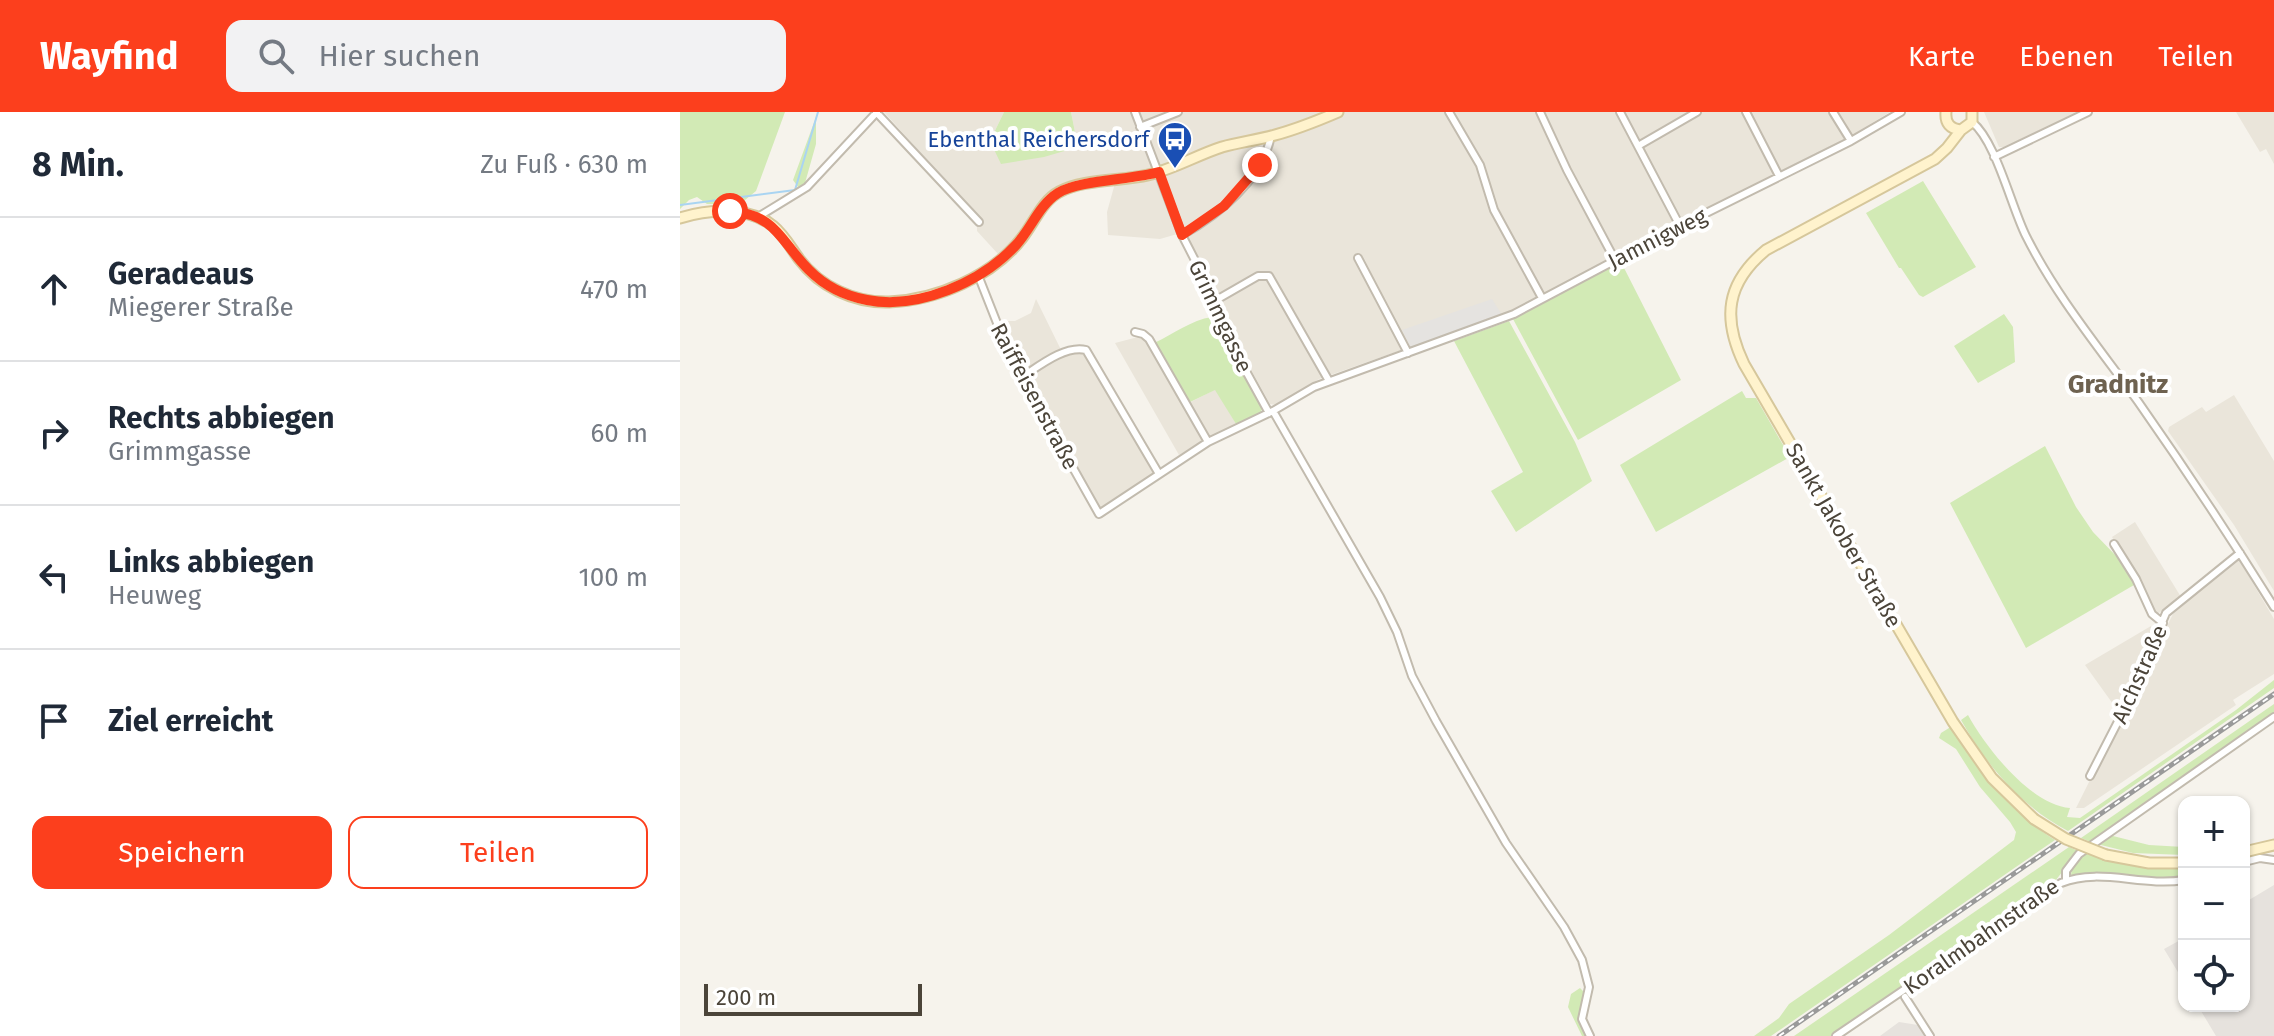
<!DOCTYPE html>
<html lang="de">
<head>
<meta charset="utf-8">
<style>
	body { margin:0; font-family:"Fira Sans",sans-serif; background:#f2f2f3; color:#1f2937 }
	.controls { position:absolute; right:24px; bottom:24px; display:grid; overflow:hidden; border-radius:16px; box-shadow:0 2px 6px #0004 }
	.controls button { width:72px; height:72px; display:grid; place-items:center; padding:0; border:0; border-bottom:2px solid #e0e1e3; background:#fff; color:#1f2937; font:40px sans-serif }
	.scale { position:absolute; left:24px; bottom:20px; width:218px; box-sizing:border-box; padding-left:8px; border:4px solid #4b4439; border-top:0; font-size:22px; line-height:28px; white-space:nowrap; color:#4b4439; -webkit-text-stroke:6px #fff; paint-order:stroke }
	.stop { position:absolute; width:24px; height:24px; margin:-18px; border:6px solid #fc3f1d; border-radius:50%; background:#fff }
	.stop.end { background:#fc3f1d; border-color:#fff; box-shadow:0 2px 8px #0008 }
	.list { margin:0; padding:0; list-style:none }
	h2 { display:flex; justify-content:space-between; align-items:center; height:104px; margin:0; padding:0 32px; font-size:34px }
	h2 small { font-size:26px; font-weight:400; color:#747a83 }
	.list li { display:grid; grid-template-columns:52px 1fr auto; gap:24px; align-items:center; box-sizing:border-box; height:144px; padding:0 32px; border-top:2px solid #e0e1e3 }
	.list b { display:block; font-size:30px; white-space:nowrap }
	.list p { margin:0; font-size:26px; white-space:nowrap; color:#747a83 }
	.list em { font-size:26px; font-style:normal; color:#747a83 }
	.actions { display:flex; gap:16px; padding:24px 32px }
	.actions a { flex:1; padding:18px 0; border:2px solid #fc3f1d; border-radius:16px; text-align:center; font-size:28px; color:#fc3f1d }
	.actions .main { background:#fc3f1d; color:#fff }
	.icon { flex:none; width:44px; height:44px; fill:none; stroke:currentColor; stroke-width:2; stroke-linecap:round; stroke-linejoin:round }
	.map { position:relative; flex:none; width:1594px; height:924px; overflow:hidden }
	header { display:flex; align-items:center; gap:48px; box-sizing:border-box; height:112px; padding:0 40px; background:#fc3f1d; color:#fff }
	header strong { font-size:38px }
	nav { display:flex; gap:44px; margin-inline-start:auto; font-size:28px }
	.search { width:560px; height:72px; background:#f2f2f3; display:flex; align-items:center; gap:20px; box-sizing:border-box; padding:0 28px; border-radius:16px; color:#747a83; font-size:30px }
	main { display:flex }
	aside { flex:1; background:#fff }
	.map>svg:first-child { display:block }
</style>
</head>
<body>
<header>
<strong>Wayfind</strong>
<div class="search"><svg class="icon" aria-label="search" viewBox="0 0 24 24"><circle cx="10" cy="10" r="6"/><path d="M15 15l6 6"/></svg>Hier suchen</div>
<nav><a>Karte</a><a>Ebenen</a><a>Teilen</a></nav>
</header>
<main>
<aside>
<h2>8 Min.<small>Zu Fuß · 630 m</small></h2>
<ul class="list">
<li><svg class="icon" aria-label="ahead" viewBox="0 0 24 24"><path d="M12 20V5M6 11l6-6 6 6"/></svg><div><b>Geradeaus</b><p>Miegerer Straße</p></div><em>470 m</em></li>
<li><svg class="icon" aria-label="right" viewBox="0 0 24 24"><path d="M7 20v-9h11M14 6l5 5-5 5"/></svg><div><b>Rechts abbiegen</b><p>Grimmgasse</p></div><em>60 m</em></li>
<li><svg class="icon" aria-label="left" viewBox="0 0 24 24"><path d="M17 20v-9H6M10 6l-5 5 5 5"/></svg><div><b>Links abbiegen</b><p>Heuweg</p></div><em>100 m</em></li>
<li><svg class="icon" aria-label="arrive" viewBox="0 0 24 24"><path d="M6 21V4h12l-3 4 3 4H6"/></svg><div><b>Ziel erreicht</b></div></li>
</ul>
<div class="actions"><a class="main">Speichern</a><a>Teilen</a></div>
</aside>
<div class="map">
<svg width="1594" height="924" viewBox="0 0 1594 924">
	<rect width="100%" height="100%" fill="#f6f3ec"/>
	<path fill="#eae5da" d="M204,0H324L310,29L398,35L391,0H1210L1174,22L824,202L639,267L596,293L590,292L539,200L504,120L480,127L428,123L427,100L437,64L377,75L360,90L332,130L318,142L297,119V104Z
		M1304,0H1398L1324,35H1319Z
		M1556,0H1594V52L1586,37L1580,40Z
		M356,187L384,244L400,240L406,244L475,361L421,398L334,246L319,209H335L351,201Z
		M458,225L465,227L503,294L536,277L556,312L499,343L435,231Z
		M1554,283L1594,349V479L1554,413L1488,319L1489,315L1522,295L1526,300Z
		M1455,410L1501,485L1476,503L1459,467L1432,425Z
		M1558,446L1594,507V562L1553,588L1556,593L1404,696H1396L1493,502Z
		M1471,514L1472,522L1438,599L1405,553Z"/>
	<path fill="#e6e2dd" d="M1594,773V924H1536L1518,894H1564V791Z
		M1504,826V870L1484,837Z
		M1219,910L1238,913L1245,924H1200Z"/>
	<path fill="#d2eab5" d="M0,0H105L76,79L59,93L27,92L17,85L9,88L0,97Z
		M324,0H391L398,35L364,45L321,52L310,29Z
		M136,5V32L125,71L118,75L113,68Z
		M1243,69L1296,155L1243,185L1239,183L1221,156H1219L1186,101Z
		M941,150L1001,268L898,328L833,207Z
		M1324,202L1333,215L1335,250L1298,271L1274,234Z
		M532,205L582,295L581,301L556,312L535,278L508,291L474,231C494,222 511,208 532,205Z
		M829,209L895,330L912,369L836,420L811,379L843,360L774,229Z
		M1062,279L1066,286H1076L1110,345L976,420L940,353Z
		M1365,334L1396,395L1413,420L1440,448L1454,473L1346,536L1270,391Z
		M1594,568V576L1388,719C1342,695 1306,653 1281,608L1288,603C1306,636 1351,693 1390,696L1387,705L1400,706L1556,598Z
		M1594,592V602L1411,730L1401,726Z
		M1269,616H1272C1301,659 1332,702 1375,728L1091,924H1074L1099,906L1109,892L1209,823L1334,728L1336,720L1330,710L1300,675L1276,637L1259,626L1261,621Z
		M1429,723L1469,733L1504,735V743L1453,741L1417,732Z
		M1389,735L1398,739L1376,768L1369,770L1365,777L1153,924H1114Z
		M1404,741L1454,754L1504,756V766C1467,772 1428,759 1391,764L1392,752Z
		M900,876L906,882L900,905L907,924H902L888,895L891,882Z"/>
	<path fill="#e5e3e0" d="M812,187L822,203L731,236L722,218Z"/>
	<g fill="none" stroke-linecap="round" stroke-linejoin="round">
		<path stroke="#a9d4f2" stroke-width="2" d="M0,93L115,78L138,0"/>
		<g stroke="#c2bbae" stroke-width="10">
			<path id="minor" d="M196,0L299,110
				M455,0L502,123L521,160L535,203L589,301
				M769,0L800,53L814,98L862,186
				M860,0L887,58L935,148
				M940,0L1000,114
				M1066,0L1099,64
				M1153,0L1171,29
				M1292,10C1316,29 1331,94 1346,124C1376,184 1420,237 1459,291C1506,358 1551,426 1594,495
				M460,15L498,0
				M958,34L1017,0
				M1314,45L1408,0
				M78,105L127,75L197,0
				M502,123C539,102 582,68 591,24
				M678,146L728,241
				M298,163L330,244L419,402L528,330L593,299L634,275L834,202L1000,114L1171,29L1221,0
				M531,191L578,164H589L649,269
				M455,220L463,222L469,227L528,330
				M342,265C359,254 385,233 406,238L479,362
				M593,299L700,485L717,520L732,564L756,609L826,731L884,815L902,848L909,875L902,907L910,924
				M1434,432L1456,467L1472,502L1483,511
				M1410,664L1447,592L1486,501L1560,441
				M1564,750L1580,746L1594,748
				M1386,769V759L1399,742L1594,605
				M1225,885L1250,924
				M1156,924L1381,771C1420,755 1461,775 1504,768"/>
		</g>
		<g stroke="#d6c79b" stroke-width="13">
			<path id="secondary" d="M1266,0C1265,11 1270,17 1281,18L1292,10V0
				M1281,18L1267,36L1255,47L1086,138C1046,171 1042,206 1064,252L1273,610L1312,666L1354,707
				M0,106C29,97 68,94 93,114C104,123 111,136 119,147C140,175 174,191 209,190C256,188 312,165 342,126C354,111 362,89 379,80C402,67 442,69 468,63C494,57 517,43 542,35C560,30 578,28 595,23C617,17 637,9 658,0
				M1564,740L1594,733
				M1426,743L1469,751H1504"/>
		</g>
		<use href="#minor" stroke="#fff" stroke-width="6"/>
		<use href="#secondary" stroke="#fff3cd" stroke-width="9"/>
		<g stroke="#9a9a9a" stroke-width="5">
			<path id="rail" d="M1099,924L1594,582"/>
		</g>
		<use href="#rail" stroke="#fff" stroke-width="2" stroke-dasharray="6" stroke-linecap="butt"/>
		<g stroke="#d6c79b" stroke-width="13" stroke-linecap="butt">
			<path id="secondary-bridge" d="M1354,707L1386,727L1426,743"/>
		</g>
		<use href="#secondary-bridge" stroke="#fff3cd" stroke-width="9"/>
	</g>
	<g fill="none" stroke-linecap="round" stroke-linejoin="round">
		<path stroke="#fc3f1d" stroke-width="10" d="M50,99C97,103 100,129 129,158C145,174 165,184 187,188C238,198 302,170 336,133C351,117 359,93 378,81C399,68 451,68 479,60L502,123L544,94L580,53"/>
	</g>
	<defs>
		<g id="bus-pin" transform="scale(1.8)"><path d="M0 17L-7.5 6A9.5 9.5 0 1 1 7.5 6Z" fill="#1a4fb4" stroke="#fff"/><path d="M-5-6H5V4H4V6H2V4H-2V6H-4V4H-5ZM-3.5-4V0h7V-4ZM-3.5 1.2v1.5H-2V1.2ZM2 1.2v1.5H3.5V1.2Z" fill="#fff"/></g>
	</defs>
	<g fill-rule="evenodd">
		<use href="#bus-pin" x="495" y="27"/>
	</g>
	<g text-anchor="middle" stroke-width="8" stroke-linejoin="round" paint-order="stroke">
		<g font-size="22" fill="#164399" stroke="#fff" text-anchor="end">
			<text x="469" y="35">Ebenthal Reichersdorf</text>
		</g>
		<g font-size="22" fill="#4b4439" stroke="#fff">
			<text transform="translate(977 126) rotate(-27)" y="8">Jamnigweg</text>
			<text transform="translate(541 204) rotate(65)" y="8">Grimmgasse</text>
			<text transform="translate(355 284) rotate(62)" y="8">Raiffeisenstraße</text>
			<text transform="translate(1164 423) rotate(60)" y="8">Sankt Jakober Straße</text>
			<text transform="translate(1459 562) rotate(-66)" y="8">Aichstraße</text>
			<text transform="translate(1301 824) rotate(-35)" y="8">Koralmbahnstraße</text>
		</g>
		<g font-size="26" font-weight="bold" fill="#6e6250" stroke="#fff">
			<text x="1438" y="281">Gradnitz</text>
		</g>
	</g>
</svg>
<div class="controls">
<button>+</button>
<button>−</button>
<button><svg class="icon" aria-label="locate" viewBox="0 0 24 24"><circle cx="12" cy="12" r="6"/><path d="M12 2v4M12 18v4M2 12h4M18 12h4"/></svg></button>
</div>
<div class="scale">200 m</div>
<div class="stop" style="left:50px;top:99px"></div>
<div class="stop end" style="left:580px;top:53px"></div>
</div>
</main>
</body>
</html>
